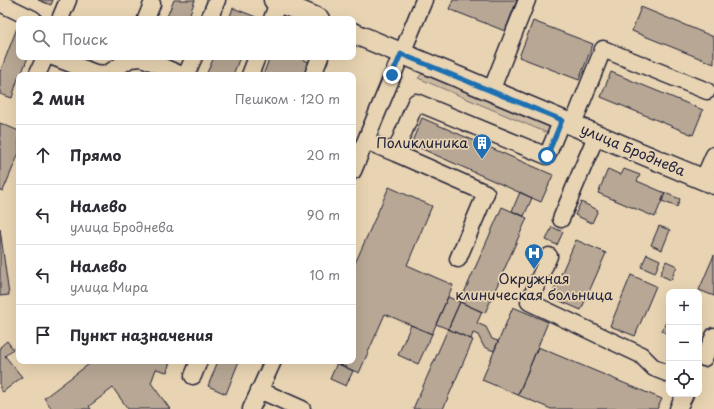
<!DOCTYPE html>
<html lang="ru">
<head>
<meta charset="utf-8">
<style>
	body { margin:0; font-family:"Playpen Sans",sans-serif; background:#f2f2f3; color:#2b2b33 }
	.controls { position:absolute; right:12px; bottom:12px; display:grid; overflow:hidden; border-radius:8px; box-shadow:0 4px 16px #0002 }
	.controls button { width:36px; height:36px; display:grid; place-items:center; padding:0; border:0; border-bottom:1px solid #e1e1e2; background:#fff; color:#2b2b33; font:20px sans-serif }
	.stop { position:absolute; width:12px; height:12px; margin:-9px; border:3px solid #1f6fb2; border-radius:50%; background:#fff }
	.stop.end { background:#1f6fb2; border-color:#fff; box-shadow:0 1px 4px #0008 }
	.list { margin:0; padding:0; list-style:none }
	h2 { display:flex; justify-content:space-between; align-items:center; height:52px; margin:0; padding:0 16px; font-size:17px }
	h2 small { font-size:13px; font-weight:400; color:#7c7c81 }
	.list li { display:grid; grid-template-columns:26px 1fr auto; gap:12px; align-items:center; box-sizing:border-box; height:60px; padding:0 16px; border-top:1px solid #e1e1e2 }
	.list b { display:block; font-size:15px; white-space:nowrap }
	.list p { margin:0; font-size:13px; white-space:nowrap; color:#7c7c81 }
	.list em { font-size:13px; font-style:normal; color:#7c7c81 }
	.icon { flex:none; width:22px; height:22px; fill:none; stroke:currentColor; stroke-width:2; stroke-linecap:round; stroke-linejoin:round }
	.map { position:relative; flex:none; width:714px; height:409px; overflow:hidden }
	.search { position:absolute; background:#fff; box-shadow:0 4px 16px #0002; left:16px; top:16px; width:340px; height:44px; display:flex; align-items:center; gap:10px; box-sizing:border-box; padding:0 14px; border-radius:8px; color:#7c7c81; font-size:15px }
	.panel { position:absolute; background:#fff; box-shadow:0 4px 16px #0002; left:16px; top:72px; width:340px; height:292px; border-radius:8px }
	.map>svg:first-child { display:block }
</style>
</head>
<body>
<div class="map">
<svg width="714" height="409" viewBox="0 0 714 409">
	<rect width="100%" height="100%" fill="#e8d4b2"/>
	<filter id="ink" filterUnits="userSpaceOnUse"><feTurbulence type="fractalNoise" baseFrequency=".025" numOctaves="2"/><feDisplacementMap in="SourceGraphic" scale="8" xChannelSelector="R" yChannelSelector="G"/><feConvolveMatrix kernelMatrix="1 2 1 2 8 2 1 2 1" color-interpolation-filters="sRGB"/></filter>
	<g filter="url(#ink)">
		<path fill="#cbbaa1" stroke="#766e6e" d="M422,74L549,127L552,129V135L418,78Z"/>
		<path fill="#b7a794" stroke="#22223b" d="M38,0H53L51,5Z
			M174,0H195L188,19H166Z
			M453,0H517L505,31L449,9Z
			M641,7L714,37V64L632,31Z
			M233,8L256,17L255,19H229Z
			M533,21L593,44L579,80L519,57Z
			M17,28L19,29V57H28L21,75H19L12,98L0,94V72Z
			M214,57H240L233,75H206Z
			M270,57H297L309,62L304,75H263Z
			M611,72L703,110L693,135L601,97Z
			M422,118L553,175L541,202L411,144Z
			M0,123L19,131V153L3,191L0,190Z
			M608,169L621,175L624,169L640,175L637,181L665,193L655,217L598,193Z
			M389,187L432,206L407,265L453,285L432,334L385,314L359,373L331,361H353V268Z
			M520,192L532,198L524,216L512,211Z
			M665,193L680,199L677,207L662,201Z
			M581,202L598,210L592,223L575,215Z
			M502,207L527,218L485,313L460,302Z
			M659,226L670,230L662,250L651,245Z
			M552,227L563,232L557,245L546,240Z
			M0,229L9,295L0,296Z
			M576,240L606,253L581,310L551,297Z
			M647,254L660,260L655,273L641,267Z
			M714,255V296L699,290Z
			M666,261L677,266L671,280L660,275Z
			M631,275L656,286L635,336L610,326Z
			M448,297L460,302L448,329L436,324Z
			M460,302L482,312L477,323L486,327L492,339L498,341L494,351L484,347L478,335L473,333L471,339L448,329Z
			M513,307L548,322L518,395L482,380Z
			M669,315V335L662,331Z
			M411,325L432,334L418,364L398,355Z
			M448,329L473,340L443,409H413Z
			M7,341L13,349L5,356L22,377L3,392L0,389V347Z
			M538,347L662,399L657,409H551L518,395Z
			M93,361H170L167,372L156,369L151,383L170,409H128L113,388L89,406L91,409H52L44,398Z
			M218,361H239L226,394L208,386Z
			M337,363L353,371L346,386L330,379Z"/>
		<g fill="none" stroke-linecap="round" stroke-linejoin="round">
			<g stroke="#22223b" stroke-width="19">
				<path id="minor" d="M0,3L33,19
					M60,19L68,0
					M146,19L152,4
					M209,19L217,0
					M272,19L278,2
					M53,57L95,73L107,74L130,59L142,58L182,75
					M37,75L45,57
					M186,75L194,57
					M250,75L257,57
					M313,75L320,57
					M491,91L527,0
					M573,124L603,49L707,91
					M366,141L395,153L416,102L547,156L562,120
					M395,153L486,193L458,259
					M353,171L424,0
					M703,180L714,155
					M561,219L597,134
					M549,256L529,302L641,355L654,368L669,374
					M704,358L714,336
					M193,376L199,361
					M259,390L302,409
					M251,409L273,361
					M678,409L685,394"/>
			</g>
			<g stroke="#22223b" stroke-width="23">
				<path id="major" d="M274,0L319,19
					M353,33L714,184"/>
			</g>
			<use href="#minor" stroke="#e8d4b2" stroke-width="16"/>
			<use href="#major" stroke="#e8d4b2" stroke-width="20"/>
		</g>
	</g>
	<g fill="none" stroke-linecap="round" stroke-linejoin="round" filter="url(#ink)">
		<path stroke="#1f6fb2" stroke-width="5" d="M392,75L401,54L562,120L547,156"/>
	</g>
	<defs>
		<g id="building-pin" transform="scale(1)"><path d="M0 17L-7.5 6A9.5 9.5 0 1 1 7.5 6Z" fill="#1f6fb2" stroke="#e8d4b2"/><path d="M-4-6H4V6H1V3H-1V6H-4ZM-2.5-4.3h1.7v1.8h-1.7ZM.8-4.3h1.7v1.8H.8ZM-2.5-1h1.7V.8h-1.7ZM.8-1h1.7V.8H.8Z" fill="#fff"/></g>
		<g id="hospital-pin" transform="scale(1)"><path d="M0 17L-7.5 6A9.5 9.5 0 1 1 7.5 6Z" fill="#1f6fb2" stroke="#e8d4b2"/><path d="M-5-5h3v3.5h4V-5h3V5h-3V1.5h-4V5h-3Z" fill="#fff"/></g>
	</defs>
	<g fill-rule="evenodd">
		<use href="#building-pin" x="482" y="143"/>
		<use href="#hospital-pin" x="534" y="253"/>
	</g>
	<g text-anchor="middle" stroke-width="3.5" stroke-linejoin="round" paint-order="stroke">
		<g font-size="14" fill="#22223b" stroke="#e8d4b2" text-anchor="end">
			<text x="468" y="148">Поликлиника</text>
			<text x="534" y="284" text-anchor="middle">Окружная<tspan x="534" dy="16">клиническая больница</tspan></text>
		</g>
		<g font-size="14" fill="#22223b" stroke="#e8d4b2">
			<text transform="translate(633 150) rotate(23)" y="5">улица Броднева</text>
		</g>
	</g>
</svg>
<div class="controls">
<button>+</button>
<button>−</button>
<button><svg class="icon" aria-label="locate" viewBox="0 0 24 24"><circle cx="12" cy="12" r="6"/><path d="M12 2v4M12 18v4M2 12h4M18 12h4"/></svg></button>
</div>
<div class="stop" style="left:547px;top:156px"></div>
<div class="stop end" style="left:392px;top:75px"></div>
<div class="search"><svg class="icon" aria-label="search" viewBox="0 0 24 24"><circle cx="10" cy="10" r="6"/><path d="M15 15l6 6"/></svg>Поиск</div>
<section class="panel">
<h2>2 мин<small>Пешком · 120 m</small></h2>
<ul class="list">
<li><svg class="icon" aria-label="ahead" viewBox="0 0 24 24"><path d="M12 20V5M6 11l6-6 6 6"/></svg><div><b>Прямо</b></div><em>20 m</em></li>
<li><svg class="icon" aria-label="left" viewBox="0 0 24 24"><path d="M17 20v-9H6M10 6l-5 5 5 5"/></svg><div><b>Налево</b><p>улица Броднева</p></div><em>90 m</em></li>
<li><svg class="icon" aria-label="left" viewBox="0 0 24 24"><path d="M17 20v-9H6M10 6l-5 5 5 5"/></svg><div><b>Налево</b><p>улица Мира</p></div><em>10 m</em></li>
<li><svg class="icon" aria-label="arrive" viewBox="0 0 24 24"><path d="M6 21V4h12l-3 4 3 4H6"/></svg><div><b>Пункт назначения</b></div></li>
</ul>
</section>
</div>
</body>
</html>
